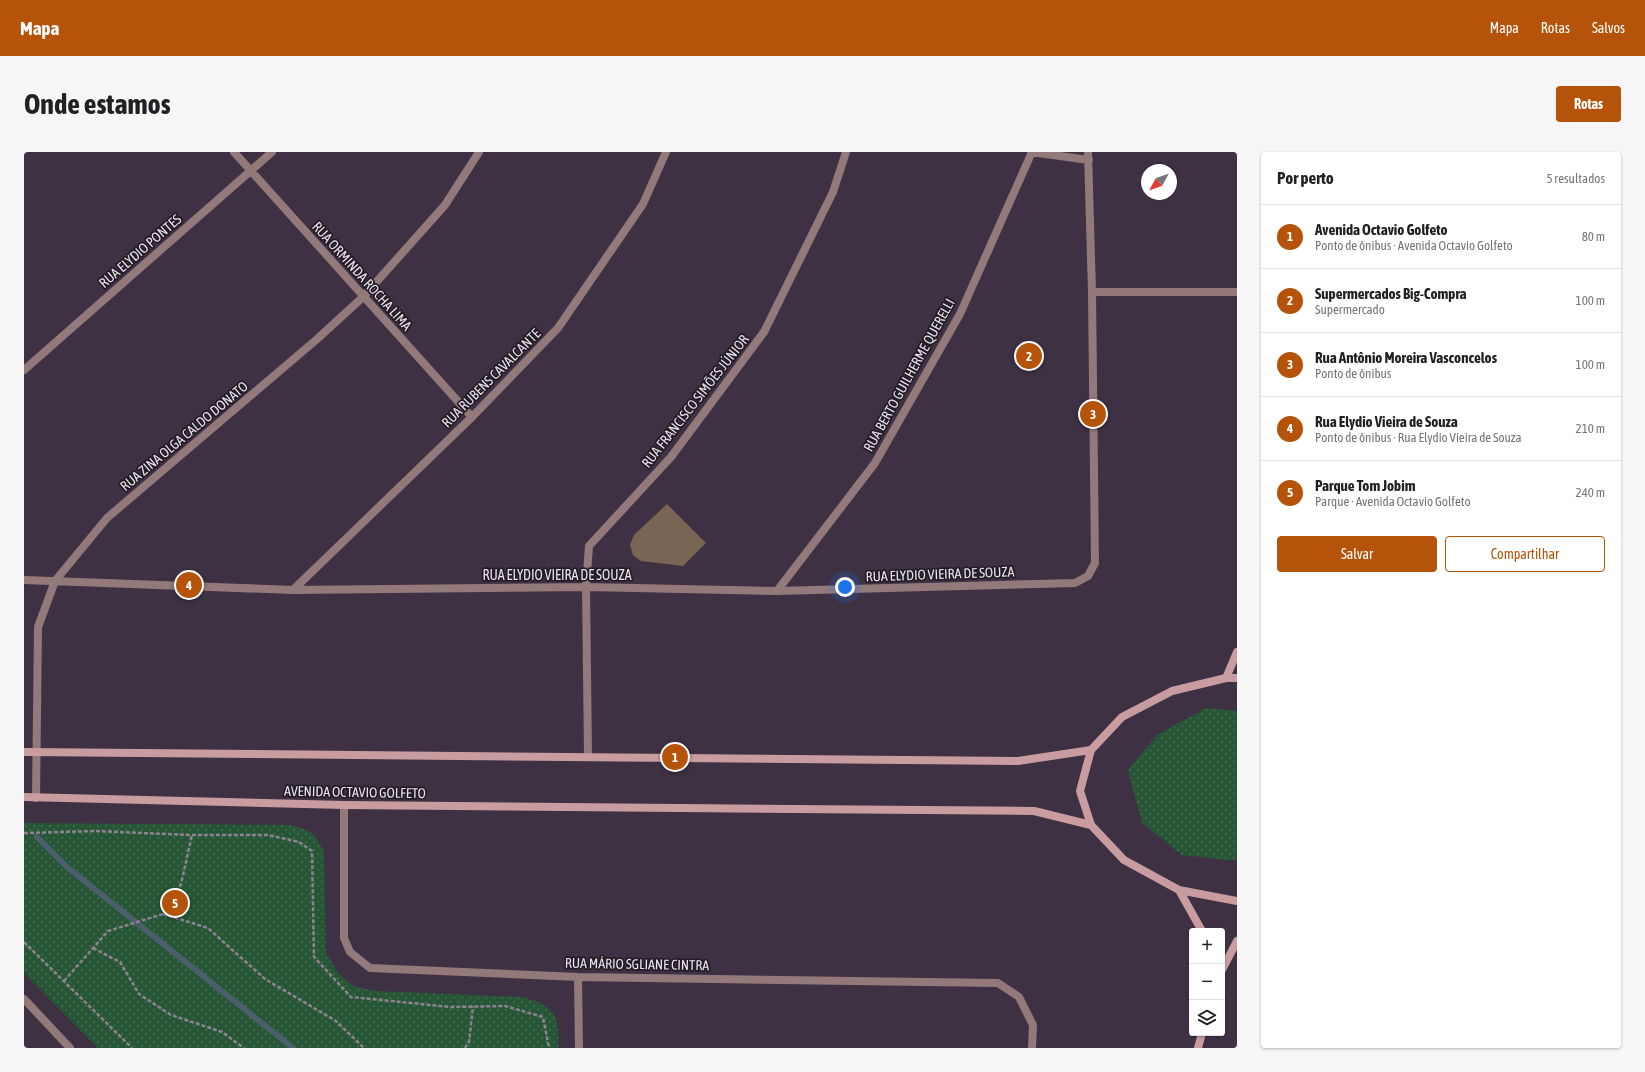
<!DOCTYPE html>
<html lang="pt">
<head>
<meta charset="utf-8">
<style>
	body { margin:0; font-family:"Asap Condensed",sans-serif; background:#f6f6f6; color:#202124 }
	.controls { position:absolute; right:12px; bottom:12px; display:grid; overflow:hidden; border-radius:4px; box-shadow:0 1px 3px #0004 }
	.controls button { width:36px; height:36px; display:grid; place-items:center; padding:0; border:0; border-bottom:1px solid #e0e0e0; background:#fff; color:#202124; font:20px sans-serif }
	.compass { position:absolute; left:1117px; top:12px; width:36px; height:36px; border-radius:50%; background:#fff; box-shadow:0 1px 3px #0004; rotate:229deg }
	.you { position:absolute; left:821px; top:435px; width:14px; height:14px; margin:-10px; border:3px solid #fff; border-radius:50%; background:#1a73e8; box-shadow:0 0 0 6px #1a73e833 }
	.badge { display:grid; place-items:center; width:26px; height:26px; border-radius:50%; background:#b45309; color:#fff; font-size:13px; font-weight:700 }
	.pin { position:absolute; translate:-50% -50%; border:2px solid #fff; box-shadow:0 1px 4px #0006 }
	.list { margin:0; padding:0; list-style:none }
	h2 { display:flex; justify-content:space-between; align-items:center; height:52px; margin:0; padding:0 16px; font-size:17px }
	h2 small { font-size:13px; font-weight:400; color:#757577 }
	.list li { display:grid; grid-template-columns:26px 1fr auto; gap:12px; align-items:center; box-sizing:border-box; height:64px; padding:0 16px; border-top:1px solid #e0e0e0 }
	.list b { display:block; font-size:15px; white-space:nowrap }
	.list p { margin:0; font-size:13px; white-space:nowrap; color:#757577 }
	.list em { font-size:13px; font-style:normal; color:#757577 }
	.actions { display:flex; gap:8px; padding:12px 16px }
	.actions a { flex:1; padding:9px 0; border:1px solid #b45309; border-radius:4px; text-align:center; font-size:14px; color:#b45309 }
	.actions .main { background:#b45309; color:#fff }
	.icon { flex:none; width:22px; height:22px; fill:none; stroke:currentColor; stroke-width:2; stroke-linecap:round; stroke-linejoin:round }
	.map { position:relative; flex:none; width:1213px; height:896px; overflow:hidden; border-radius:4px }
	header { display:flex; align-items:center; gap:24px; box-sizing:border-box; height:56px; padding:0 20px; background:#b45309; color:#fff }
	header strong { font-size:19px }
	nav { display:flex; gap:22px; margin-inline-start:auto; font-size:14px }
	.intro { display:flex; align-items:center; justify-content:space-between; box-sizing:border-box; height:96px; padding:0 24px }
	h1 { margin:0; font-size:28px }
	.button { padding:10px 18px; border-radius:4px; background:#b45309; color:#fff; font-size:14px; font-weight:700 }
	main { display:flex; gap:24px; padding:0 24px }
	aside { flex:1; background:#fff; border-radius:4px; box-shadow:0 1px 3px #0004 }
	.map>svg:first-child { display:block }
</style>
</head>
<body>
<header>
<strong>Mapa</strong>
<nav><a>Mapa</a><a>Rotas</a><a>Salvos</a></nav>
</header>
<div class="intro"><h1>Onde estamos</h1><a class="button">Rotas</a></div>
<main>
<div class="map">
<svg width="1213" height="896" viewBox="0 0 1213 896">
	<defs>
		<pattern id="park-dots" width="8" height="8" patternUnits="userSpaceOnUse"><rect width="8" height="8" fill="#265635"/><path d="M2 2h.1M6 6h.1" fill="none" stroke="#466e53" stroke-width="1.8" stroke-linecap="round"/></pattern>
	</defs>
	<rect width="100%" height="100%" fill="#3f3144"/>
	<path fill="url(#park-dots)" d="M1182,556L1213,559V709L1158,703L1118,671L1104,618L1133,583Z
		M0,671L265,673C286,677 291,681 300,700L302,801L314,821L329,834L351,839L498,845C531,854 536,862 534,896H74L0,821Z"/>
	<g fill="none" stroke-linecap="round" stroke-linejoin="round">
		<path stroke="#4c5d6c" stroke-width="6" d="M13,685L43,715L269,896"/>
	</g>
	<path fill="#786553" d="M643,352L682,391L659,414L617,409L609,403L606,393L610,383Z"/>
	<g fill="none" stroke-linecap="round" stroke-linejoin="round">
		<path stroke="#8f8393" stroke-width="2.5" stroke-dasharray="4 2" stroke-linecap="butt" d="M0,681L72,679L168,683H244L275,690L288,699L290,805L327,845L427,855L481,854L519,865L525,896
			M139,762L184,776L241,827L312,869L340,896
			M0,790L108,896
			M69,796L96,810L115,842L147,863L198,880L220,896
			M40,829L84,779L139,762L157,732L168,683
			M441,896L445,890L449,854"/>
		<path stroke="#94797b" stroke-width="8" d="M210,0L448,265
			M1007,0L1065,8
			M1068,140H1213
			M0,218L248,0
			M0,428L269,438L562,435L753,439L1051,431L1064,424L1071,411L1068,140L1064,0
			M269,438L448,265L534,176L619,52L642,0
			M753,439L851,311L936,162L1008,0
			M564,604L562,435L565,394L647,305L740,180L809,40L822,0
			M12,646L14,475L31,429L83,366L292,188L339,145L421,53L455,0
			M320,653V786L326,800L346,816L554,825L974,831L995,845L1009,873L1008,896
			M554,825L555,896
			M0,847L46,896"/>
		<path stroke="#c99da0" stroke-width="8" d="M1202,526L1213,500
			M1213,526H1202L1148,539L1098,565L1067,598L1056,639L1067,673L1100,708L1155,738L1213,749
			M0,600L994,609L1067,598
			M0,645L320,653L1010,659L1067,673
			M1155,738L1178,779
			M1198,818L1213,789
			M1174,896L1178,881"/>
	</g>
	<g text-anchor="middle" stroke-width="3.5" stroke-linejoin="round" paint-order="stroke">
		<g font-size="14" fill="#eae1ed" stroke="#221c24">
			<text transform="translate(116 99) rotate(-41)" y="5">RUA ELYDIO PONTES</text>
			<text transform="translate(338 124) rotate(48)" y="5">RUA ORMINDA ROCHA LIMA</text>
			<text transform="translate(885 223) rotate(-61)" y="5">RUA BERTO GUILHERME QUERELLI</text>
			<text transform="translate(467 226) rotate(-45)" y="5">RUA RUBENS CAVALCANTE</text>
			<text transform="translate(671 249) rotate(-52)" y="5">RUA FRANCISCO SIMÕES JÚNIOR</text>
			<text transform="translate(160 284) rotate(-40)" y="5">RUA ZINA OLGA CALDO DONATO</text>
			<text transform="translate(916 422) rotate(-2)" y="5">RUA ELYDIO VIEIRA DE SOUZA</text>
			<text x="533" y="428">RUA ELYDIO VIEIRA DE SOUZA</text>
			<text transform="translate(331 640) rotate(1)" y="5">AVENIDA OCTAVIO GOLFETO</text>
			<text transform="translate(613 812) rotate(1)" y="5">RUA MÁRIO SGLIANE CINTRA</text>
		</g>
	</g>
</svg>
<div class="controls">
<button>+</button>
<button>−</button>
<button><svg class="icon" aria-label="layers" viewBox="0 0 24 24"><path d="M12 4l9 5-9 5-9-5zM3 14l9 5 9-5"/></svg></button>
</div>
<svg class="compass" viewBox="-18 -18 36 36"><path d="M0-13l5 13h-10z" fill="#e53935"/><path d="M0 13l5-13h-10z" fill="#757577"/></svg>
<div class="you"></div>
<div class="pin badge" style="left:651px;top:605px">1</div>
<div class="pin badge" style="left:1005px;top:204px">2</div>
<div class="pin badge" style="left:1069px;top:262px">3</div>
<div class="pin badge" style="left:165px;top:433px">4</div>
<div class="pin badge" style="left:151px;top:751px">5</div>
</div>
<aside>
<h2>Por perto<small>5 resultados</small></h2>
<ul class="list">
<li><span class="badge">1</span><div><b>Avenida Octavio Golfeto</b><p>Ponto de ônibus · Avenida Octavio Golfeto</p></div><em>80 m</em></li>
<li><span class="badge">2</span><div><b>Supermercados Big-Compra</b><p>Supermercado</p></div><em>100 m</em></li>
<li><span class="badge">3</span><div><b>Rua Antônio Moreira Vasconcelos</b><p>Ponto de ônibus</p></div><em>100 m</em></li>
<li><span class="badge">4</span><div><b>Rua Elydio Vieira de Souza</b><p>Ponto de ônibus · Rua Elydio Vieira de Souza</p></div><em>210 m</em></li>
<li><span class="badge">5</span><div><b>Parque Tom Jobim</b><p>Parque · Avenida Octavio Golfeto</p></div><em>240 m</em></li>
</ul>
<div class="actions"><a class="main">Salvar</a><a>Compartilhar</a></div>
</aside>
</main>
</body>
</html>
